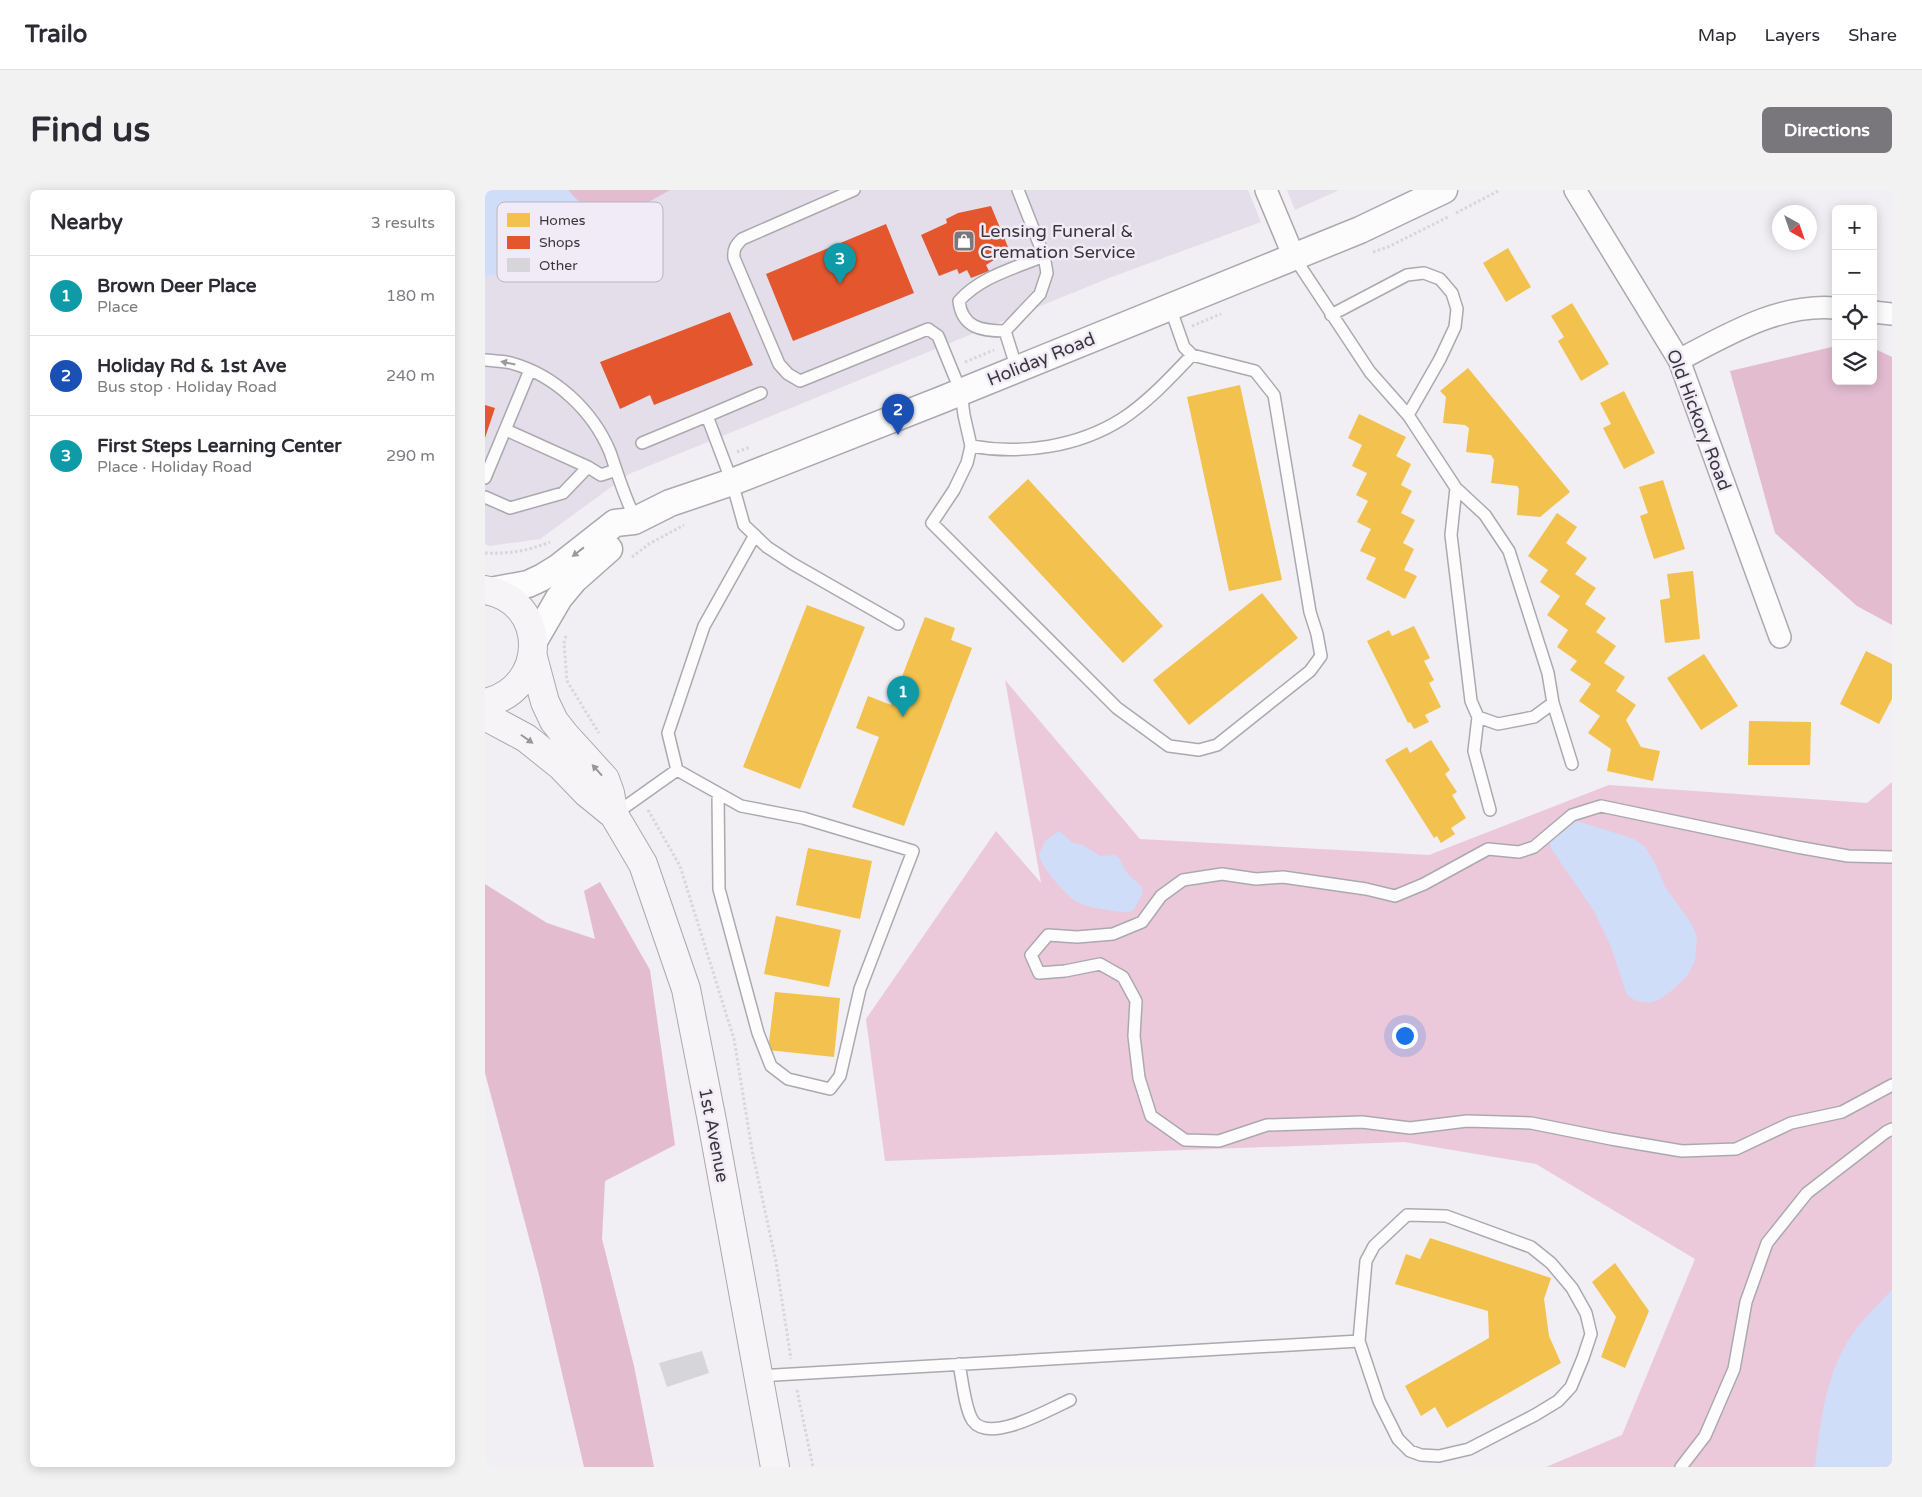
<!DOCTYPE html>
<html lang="en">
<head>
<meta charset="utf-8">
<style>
	body { margin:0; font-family:"Varela Round",sans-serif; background:#f2f2f3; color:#2b2b33 }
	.controls { position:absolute; right:15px; top:15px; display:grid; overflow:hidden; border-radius:8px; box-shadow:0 2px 12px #0003 }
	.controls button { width:45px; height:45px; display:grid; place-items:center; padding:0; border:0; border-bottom:1px solid #e1e1e2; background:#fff; color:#2b2b33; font:25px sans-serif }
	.compass { position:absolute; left:1287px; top:15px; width:45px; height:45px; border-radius:50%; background:#fff; box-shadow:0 2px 12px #0003; rotate:140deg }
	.you { position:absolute; left:919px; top:845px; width:18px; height:18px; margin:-12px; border:4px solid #fff; border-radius:50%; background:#1a73e8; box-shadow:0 0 0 8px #1a73e833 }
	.badge { display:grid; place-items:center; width:32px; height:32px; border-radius:50%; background:#79777c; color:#fff; font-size:16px; font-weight:700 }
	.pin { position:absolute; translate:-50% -41px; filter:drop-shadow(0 1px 2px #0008) }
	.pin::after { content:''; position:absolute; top:26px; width:18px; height:15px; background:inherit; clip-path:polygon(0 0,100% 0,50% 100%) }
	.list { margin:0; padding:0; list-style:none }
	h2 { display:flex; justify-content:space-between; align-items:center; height:65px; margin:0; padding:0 20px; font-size:21px }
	h2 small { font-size:16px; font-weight:400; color:#7c7c81 }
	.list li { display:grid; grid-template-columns:32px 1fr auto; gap:15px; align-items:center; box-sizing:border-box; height:80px; padding:0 20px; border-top:1px solid #e1e1e2 }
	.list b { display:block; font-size:19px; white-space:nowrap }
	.list p { margin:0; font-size:16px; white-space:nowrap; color:#7c7c81 }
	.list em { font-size:16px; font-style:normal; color:#7c7c81 }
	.icon { flex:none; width:28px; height:28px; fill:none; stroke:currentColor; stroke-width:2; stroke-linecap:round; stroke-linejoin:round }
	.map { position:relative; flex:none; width:1407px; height:1277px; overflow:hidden; border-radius:8px }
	header { display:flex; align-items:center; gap:30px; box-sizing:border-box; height:70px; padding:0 25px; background:#fff; border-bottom:1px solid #e1e1e2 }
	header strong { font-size:24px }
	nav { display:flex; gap:28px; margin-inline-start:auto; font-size:18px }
	.intro { display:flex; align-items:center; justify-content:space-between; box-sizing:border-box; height:120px; padding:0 30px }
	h1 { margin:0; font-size:35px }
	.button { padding:12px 22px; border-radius:8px; background:#79777c; color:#fff; font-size:18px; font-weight:700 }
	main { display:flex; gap:30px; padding:0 30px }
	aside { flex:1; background:#fff; border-radius:8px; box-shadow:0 2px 12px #0003 }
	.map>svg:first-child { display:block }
</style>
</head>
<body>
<header>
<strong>Trailo</strong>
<nav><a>Map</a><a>Layers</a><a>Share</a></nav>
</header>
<div class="intro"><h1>Find us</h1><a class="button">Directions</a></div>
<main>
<aside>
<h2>Nearby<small>3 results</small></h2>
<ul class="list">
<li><span class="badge" style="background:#0f9aa8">1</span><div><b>Brown Deer Place</b><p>Place</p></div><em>180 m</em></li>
<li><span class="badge" style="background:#1a4fb4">2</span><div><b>Holiday Rd &amp; 1st Ave</b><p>Bus stop · Holiday Road</p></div><em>240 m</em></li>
<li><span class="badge" style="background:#0f9aa8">3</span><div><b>First Steps Learning Center</b><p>Place · Holiday Road</p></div><em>290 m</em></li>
</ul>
</aside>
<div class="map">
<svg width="1407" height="1277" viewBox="0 0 1407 1277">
	<rect width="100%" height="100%" fill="#f1eef4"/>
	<path fill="#e3deea" d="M62,0H763L776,32L624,88L144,284L55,349L4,356L0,354V50Z
		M802,0H854L810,20Z"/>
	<path fill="#ebc9db" d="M520,490L655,649L944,665L1124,595L1382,613L1407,592V1277H1061L1137,1245L1210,1069L1051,974L919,952L400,971L381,829L511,641L556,693Z"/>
	<path fill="#e3bcd0" d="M83,0H185L117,38Z
		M1351,156V191H1388V158L1407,167V435L1372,416L1290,343L1245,181Z
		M115,692L165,780L190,955L120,991L117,1049L149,1176L169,1277H99L54,1085L0,883V694L62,733L110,749L99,701Z"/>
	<path fill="#d0ddf8" d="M0,0H83L117,38L88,61L65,73L60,86L49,92C29,82 22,81 0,87Z
		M1092,631L1149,649L1160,657L1172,677L1180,697L1206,733L1212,747L1210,770L1203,785L1186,801L1175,809L1165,813L1151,811L1142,805L1126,757L1109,721L1065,657V650Z
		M574,641L588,653L598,655L615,666L631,665C637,671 638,677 643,684C647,689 654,692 657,698C659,702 657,705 655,708C647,725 647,723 629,721C597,716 591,716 570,691C563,682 557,675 554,665L560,651Z
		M1407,1100V1277H1330C1335,1232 1341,1184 1366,1146C1377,1129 1394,1114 1407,1100Z"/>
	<path fill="#f2c14e" d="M1023,58L1046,97L1021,112L998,73Z
		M1087,113L1124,174L1096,191L1073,151L1079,147L1066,126Z
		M983,178L1085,302L1055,327L1032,325L1034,299L1032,296L1006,293L1009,270L1006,265L981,262L984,238L980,235L958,233L961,207L955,201Z
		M755,195L797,390L744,401L702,207Z
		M1139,201L1170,263L1139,279L1118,238L1126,234L1115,213Z
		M874,224L921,247L911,266L926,274L916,295L927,301L916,323L930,330L918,353L929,359L919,380L932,386L920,409L881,389L891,368L875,361L886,339L872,332L883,311L871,305L882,283L867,276L877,255L863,248Z
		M543,289L678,436L638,473L503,327Z
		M1178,290L1200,359L1169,369L1155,326L1163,323L1154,297Z
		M1072,323L1092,337L1081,353L1102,368L1090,384L1111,398L1100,414L1121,428L1111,442L1131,456L1119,473L1140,487L1131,501L1151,515L1141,530L1156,557L1175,561L1168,591L1122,581L1126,559L1103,543L1115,526L1094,511L1106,494L1085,480L1092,471L1072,457L1083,440L1062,425L1075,406L1055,392L1063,380L1043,366Z
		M1208,381L1215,449L1180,453L1175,410L1185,408L1182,384Z
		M777,403L813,448L704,535L668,490Z
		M322,415L380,437L315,599L258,577Z
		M440,427L470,438L466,450L487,458L419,636L367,617L394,547L371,538L383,506L406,515Z
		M929,436L945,468L939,471L949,490L944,493L956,517L940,525L944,532L929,539L925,532L923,533L882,451L904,440L907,446Z
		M1381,461L1407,474V509L1394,534L1355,514Z
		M1219,464L1253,516L1216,540L1182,488Z
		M1264,531L1326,532L1325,575H1263Z
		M946,550L965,580L960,584L972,602L967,605L981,628L966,638L970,644L956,653L952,646L949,648L900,570L922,557L925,563Z
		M323,658L387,671L375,729L311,715Z
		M291,726L356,740L344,797L279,784Z
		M290,802L355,808L349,867L283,860Z
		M945,1048L1066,1088L1059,1109L1064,1146L1076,1173L962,1238L950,1217L936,1226L920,1196L1004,1148L1003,1121L910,1094L921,1064L935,1069Z
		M1130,1073L1164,1121L1140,1178L1116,1167L1131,1127L1107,1092Z"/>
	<path fill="#e4572e" d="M506,16L523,57L507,64L509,70L501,75L504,81L486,88L482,80L474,84L472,79L454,86L436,45L462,33L461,29L473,23Z
		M401,34L429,103L308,151L281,84Z
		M245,122L268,175L169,215L165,205L135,219L115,172Z
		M0,215L10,218L0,248Z"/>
	<path fill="#d6d5da" d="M217,1161L224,1183L182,1197L174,1173Z"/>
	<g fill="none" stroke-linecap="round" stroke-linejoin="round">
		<g stroke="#aba9ae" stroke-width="14">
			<path id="service" d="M369,0L257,49C251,55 248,59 249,68L294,174L303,184L315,191L443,139L453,146L476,202L479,225L486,256L482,273L469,300L447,333L632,518L684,556L714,560L732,555L825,481L836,466L832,444L825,422L789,205L770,181L707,165L699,157L685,117
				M809,67L885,182L923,225L971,298L966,345L986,511L993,527L1013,534L1049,527L1068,513L1063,483L1024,361L1000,325L971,298
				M846,125L922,85L939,83L955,89L967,103L972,119L970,137L955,169L923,225
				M520,141C497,141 477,138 474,111C495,87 530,78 559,66
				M0,170C9,171 18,171 26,173C70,185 108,221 125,262C133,285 140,309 151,330
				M532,179L520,141L555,104L562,83L559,66L533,0
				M222,226L276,203
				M21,240L103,277L116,285L131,280
				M157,253L222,226L247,292L259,335L282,357L308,374L413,434
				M486,256C536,265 593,257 637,229C663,212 685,188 707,165
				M0,288L45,180
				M0,307L25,318L78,303L103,277
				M1068,513L1087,574
				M993,527L989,561L1005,620
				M233,603L234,699L273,843L286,876L303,889L345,899L355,886L375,799L428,661L318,628L256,616L192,580L183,543L219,436L270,345
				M130,624L192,580
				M1407,667L1363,666L1312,657L1116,616L1087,625L1049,657L1034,662L1003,659L939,694L910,706L881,699L798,687L771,689L737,684L698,690L676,706L657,732L628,744L592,747L563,745L546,765L554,783L580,781L615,774L638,787L651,811L649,846L654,888L666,926L700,950L734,951L782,935L877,932L925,938L982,931L1046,933L1126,949L1197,961L1251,959L1306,933L1357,922L1407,895
				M922,1025L961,1026L1046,1057L1066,1073L1087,1098L1101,1123L1106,1144L1098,1168L1086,1197L1073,1211L1050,1225L984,1259L954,1266L936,1265L925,1261L913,1249L894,1211L874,1151L881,1071L889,1056Z
				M474,1174C477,1188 480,1220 488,1231C505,1254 565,1219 585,1210
				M274,1186L874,1151
				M1196,1277L1220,1246L1249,1179L1261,1112L1282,1053L1322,1003L1401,942L1407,939"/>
		</g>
		<g stroke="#aba9ae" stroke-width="24">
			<path id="minor" d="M781,0L809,67
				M1090,0L1194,170L1295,447
				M1388,122L1407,124
				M1194,170C1242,145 1294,113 1351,118"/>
		</g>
		<g stroke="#aba9ae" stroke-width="29">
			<path id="tertiary" d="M5,401L43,394L56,388L74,377L130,333L149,331L185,313L247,292L456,210L875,40L959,0
				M49,451L74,408L89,390L124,359"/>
		</g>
		<g stroke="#aba9ae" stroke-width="30">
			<path id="secondary" d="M0,400C64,410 64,499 0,513
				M48,467L60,512L69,531L80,545L120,589L125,603L129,625
				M0,526L41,548L76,576L102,603L129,625L158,674L201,799L227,931L290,1277"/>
		</g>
		<path stroke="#d7d6d8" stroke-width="3" stroke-dasharray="2.5 2.5" stroke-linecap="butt" d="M971,23L1015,0
			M888,62L903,57L963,27
			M707,136L736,124
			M480,172L509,160
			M252,262L265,257
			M0,363C24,364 42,361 65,352
			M147,367L164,354L199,335
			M81,446L79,453L82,491L114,543
			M163,620L195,676L249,849L267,960L291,1072L306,1169
			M312,1200L328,1277"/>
		<use href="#service" stroke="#fdfcfd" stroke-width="11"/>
		<use href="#minor" stroke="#fdfcfd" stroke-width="21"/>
		<use href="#tertiary" stroke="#fdfcfd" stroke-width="26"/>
		<use href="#secondary" stroke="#f7f4f7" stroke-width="28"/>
	</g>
	<defs><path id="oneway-solid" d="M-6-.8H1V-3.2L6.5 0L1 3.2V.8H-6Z" transform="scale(1.25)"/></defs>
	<g fill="#9b9a9c">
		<use href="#oneway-solid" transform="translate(23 173) rotate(-168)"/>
		<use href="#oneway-solid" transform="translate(93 362) rotate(142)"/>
	</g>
	<g fill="#989699">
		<use href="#oneway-solid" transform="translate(42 549) rotate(35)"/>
		<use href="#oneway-solid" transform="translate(112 580) rotate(-132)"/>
	</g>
	<defs>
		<g id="shop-square" transform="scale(1.125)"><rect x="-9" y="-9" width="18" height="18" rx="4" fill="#79777c" stroke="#f0ebf7"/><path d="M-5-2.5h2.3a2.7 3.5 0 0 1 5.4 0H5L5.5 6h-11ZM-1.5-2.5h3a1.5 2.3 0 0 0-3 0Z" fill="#fff"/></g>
	</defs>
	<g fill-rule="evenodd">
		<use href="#shop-square" x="479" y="51"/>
	</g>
	<g text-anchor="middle" stroke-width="5" stroke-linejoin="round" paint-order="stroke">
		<g font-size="18" fill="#39373b" stroke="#f0ebf7" text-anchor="start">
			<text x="495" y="47">Lensing Funeral &amp;<tspan x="495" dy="21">Cremation Service</tspan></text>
		</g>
		<g font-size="18" fill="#39373b" stroke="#f0ebf7">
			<text transform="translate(556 169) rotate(-22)" y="6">Holiday Road</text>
			<text transform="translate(1214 230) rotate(69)" y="6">Old Hickory Road</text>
			<text transform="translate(229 945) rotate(79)" y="6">1st Avenue</text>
		</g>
	</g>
	<rect x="12" y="12" width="166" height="80" rx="8" fill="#f0ebf7" stroke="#b9b5bf" stroke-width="1"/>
	<rect x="22" y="23" width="23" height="14" fill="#f2c14e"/>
	<rect x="22" y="46" width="23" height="13" fill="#e4572e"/>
	<rect x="22" y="68" width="23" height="14" fill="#d6d5da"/>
	<g font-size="14" fill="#39373b">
		<text x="54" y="35">Homes</text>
		<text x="54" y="57">Shops</text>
		<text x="54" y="80">Other</text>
	</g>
</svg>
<div class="controls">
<button>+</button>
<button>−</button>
<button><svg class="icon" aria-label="locate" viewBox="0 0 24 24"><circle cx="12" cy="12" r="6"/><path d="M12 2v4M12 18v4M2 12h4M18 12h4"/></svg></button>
<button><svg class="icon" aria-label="layers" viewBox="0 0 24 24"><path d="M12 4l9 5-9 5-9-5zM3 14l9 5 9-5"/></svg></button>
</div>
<svg class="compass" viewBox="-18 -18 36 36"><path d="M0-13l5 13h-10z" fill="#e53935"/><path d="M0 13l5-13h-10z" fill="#7c7c81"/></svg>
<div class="you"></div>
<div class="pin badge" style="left:418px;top:527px;background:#0f9aa8">1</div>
<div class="pin badge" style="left:413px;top:245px;background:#1a4fb4">2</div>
<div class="pin badge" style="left:355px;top:94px;background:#0f9aa8">3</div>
</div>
</main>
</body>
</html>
